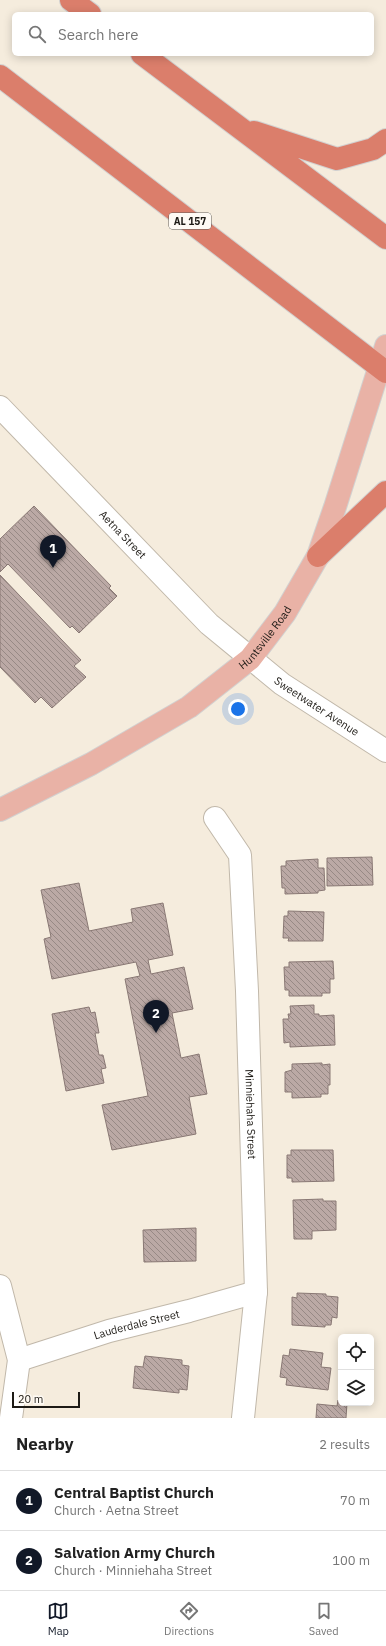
<!DOCTYPE html>
<html lang="en">
<head>
<meta charset="utf-8">
<style>
	body { margin:0; font-family:"IBM Plex Sans",sans-serif; background:#f2f2f2; color:#222 }
	.controls { position:absolute; right:12px; bottom:12px; display:grid; overflow:hidden; border-radius:6px; box-shadow:0 2px 10px #0003 }
	.controls button { width:36px; height:36px; display:grid; place-items:center; padding:0; border:0; border-bottom:1px solid #e0e0e0; background:#fff; color:#222; font:20px sans-serif }
	.scale { position:absolute; left:12px; bottom:10px; width:68px; box-sizing:border-box; padding-left:4px; border:2px solid #1d1a15; border-top:0; font-size:11px; line-height:14px; white-space:nowrap; color:#1d1a15; -webkit-text-stroke:3px #fefaf4; paint-order:stroke }
	.you { position:absolute; left:238px; top:709px; width:14px; height:14px; margin:-10px; border:3px solid #fff; border-radius:50%; background:#1a73e8; box-shadow:0 0 0 6px #1a73e833 }
	.badge { display:grid; place-items:center; width:26px; height:26px; border-radius:50%; background:#111827; color:#fff; font-size:13px; font-weight:700 }
	.pin { position:absolute; translate:-50% -33px; filter:drop-shadow(0 1px 2px #0008) }
	.pin::after { content:''; position:absolute; top:21px; width:14px; height:12px; background:inherit; clip-path:polygon(0 0,100% 0,50% 100%) }
	.list { margin:0; padding:0; list-style:none }
	h2 { display:flex; justify-content:space-between; align-items:center; height:52px; margin:0; padding:0 16px; font-size:17px }
	h2 small { font-size:13px; font-weight:400; color:#767676 }
	.list li { display:grid; grid-template-columns:26px 1fr auto; gap:12px; align-items:center; box-sizing:border-box; height:60px; padding:0 16px; border-top:1px solid #e0e0e0 }
	.list b { display:block; font-size:15px; white-space:nowrap }
	.list p { margin:0; font-size:13px; white-space:nowrap; color:#767676 }
	.list em { font-size:13px; font-style:normal; color:#767676 }
	.icon { flex:none; width:22px; height:22px; fill:none; stroke:currentColor; stroke-width:2; stroke-linecap:round; stroke-linejoin:round }
	.map { position:relative; flex:none; width:386px; height:1418px; overflow:hidden }
	.search { position:absolute; background:#fff; box-shadow:0 2px 10px #0003; left:12px; right:12px; top:12px; height:44px; display:flex; align-items:center; gap:10px; box-sizing:border-box; padding:0 14px; border-radius:6px; color:#767676; font-size:15px }
	.sheet { height:172px; background:#fff }
	nav { display:flex; justify-content:space-around; align-items:center; box-sizing:border-box; height:56px; border-top:1px solid #e0e0e0; background:#fff; font-size:11px; color:#767676 }
	nav a { display:grid; justify-items:center; gap:2px }
	nav .on { color:#111827 }
	.map>svg:first-child { display:block }
</style>
</head>
<body>
<div class="map">
<svg width="386" height="1418" viewBox="0 0 386 1418">
	<defs>
		<pattern id="building-back-hatch" width="6" height="6" patternUnits="userSpaceOnUse"><rect width="6" height="6" fill="#bba9a5"/><path d="M-1 5l2 2M0 0l6 6M5-1l2 2" fill="none" stroke="#978985"/></pattern>
	</defs>
	<rect width="100%" height="100%" fill="#f5ecdd"/>
	<path fill="url(#building-back-hatch)" stroke="#897874" d="M34,506L111,586L109,588L117,596L79,633L72,626L70,628L8,564L0,572V539Z
		M0,575L81,660L74,666L86,677L52,708L41,697L35,703L0,667Z
		M372,857L373,885L327,886V858Z
		M318,859V868H324L325,890L318,891V893L285,894V888H282L281,866H286V861Z
		M79,883L89,931L133,922L131,909L163,903L173,955L148,960L151,974L184,967L193,1009L172,1013L181,1058L199,1054L207,1094L189,1097L196,1134L112,1150L102,1105L148,1096L125,979L140,976L136,962L52,979L44,939L51,937L41,890Z
		M288,911L324,912L323,941H288L289,938H283L284,916H288Z
		M333,961L334,979H330V993H322V996H289V990H285L284,967H289V962Z
		M314,1005V1014H319V1016L334,1015L335,1045L290,1047V1042L284,1043L283,1019H289L288,1014H291L290,1006Z
		M89,1007L91,1013L95,1012L99,1033H95L99,1055H103L106,1068L101,1069L104,1083L66,1091L52,1014Z
		M322,1063V1065L330,1064V1085H328V1094H321V1097L292,1098V1092H285V1072L292,1070V1064Z
		M291,1150H333L334,1181L292,1182V1178H287V1155H291Z
		M323,1199V1201H336V1230L312,1231V1239H294L293,1200Z
		M196,1228V1261L144,1262L143,1230Z
		M297,1293L326,1294V1296L338,1297L337,1318L332,1317L331,1325H325V1327L292,1325V1297L297,1298Z
		M290,1349L323,1353L321,1367L331,1368L328,1390L286,1385L287,1378L280,1377L283,1355L289,1356Z
		M145,1356L182,1360V1365L189,1366L187,1390L179,1389V1393L133,1388L135,1366L143,1367Z
		M338,1400H341V1403H347L346,1418H316L317,1404L337,1406Z"/>
	<g fill="none" stroke-linecap="round" stroke-linejoin="round">
		<g stroke="#c1b8aa" stroke-width="24">
			<g id="minor">
				<path id="s1" d="M0,407L209,624L282,684L386,751"/>
				<path id="s2" d="M215,818L240,855L247,991L256,1292L243,1418"/>
				<path d="M0,1286L19,1360L11,1418"/>
				<path id="s3" d="M19,1360L109,1331L189,1311L256,1292"/>
			</g>
		</g>
		<g stroke="#d2d1d0" stroke-width="24">
			<g id="major">
				<path id="s4" d="M0,810L91,764L189,707L250,659L285,613L318,556L335,507L386,346"/>
			</g>
		</g>
		<g stroke="#d2d1d0" stroke-width="24">
			<path id="highway" d="M71,0L90,14
				M142,54L386,238
				M0,76L386,372
				M254,132L337,159L373,149L386,140
				M318,556L386,492"/>
		</g>
		<use href="#minor" stroke="#fff" stroke-width="22"/>
		<use href="#major" stroke="#e9b2a6" stroke-width="22"/>
		<use href="#highway" stroke="#db7e6b" stroke-width="22"/>
	</g>
	<g text-anchor="middle" stroke-width="4" stroke-linejoin="round" paint-order="stroke">
		<rect fill="#fefaf4" stroke="#605d58" stroke-width="1" x="169" y="213" width="42" height="16" rx="3"/>
		<g font-size="10" font-weight="bold" fill="#1d1a15">
			<text x="190" y="225">AL 157</text>
		</g>
		<g font-size="11" fill="#1d1a15" stroke="#fefaf4">
			<text dy="4" stroke="none"><textPath href="#s1" startOffset="177">Aetna Street</textPath></text>
			<text dy="4" stroke="none"><textPath href="#s4" startOffset="319">Huntsville Road</textPath></text>
			<text dy="4" stroke="none"><textPath href="#s1" startOffset="437">Sweetwater Avenue</textPath></text>
			<text dy="4" stroke="none"><textPath href="#s2" startOffset="304">Minniehaha Street</textPath></text>
			<text dy="4" stroke="none"><textPath href="#s3" startOffset="123">Lauderdale Street</textPath></text>
		</g>
	</g>
</svg>
<div class="controls">
<button><svg class="icon" aria-label="locate" viewBox="0 0 24 24"><circle cx="12" cy="12" r="6"/><path d="M12 2v4M12 18v4M2 12h4M18 12h4"/></svg></button>
<button><svg class="icon" aria-label="layers" viewBox="0 0 24 24"><path d="M12 4l9 5-9 5-9-5zM3 14l9 5 9-5"/></svg></button>
</div>
<div class="scale">20 m</div>
<div class="you"></div>
<div class="pin badge" style="left:53px;top:568px">1</div>
<div class="pin badge" style="left:156px;top:1033px">2</div>
<div class="search"><svg class="icon" aria-label="search" viewBox="0 0 24 24"><circle cx="10" cy="10" r="6"/><path d="M15 15l6 6"/></svg>Search here</div>
</div>
<section class="sheet">
<h2>Nearby<small>2 results</small></h2>
<ul class="list">
<li><span class="badge">1</span><div><b>Central Baptist Church</b><p>Church · Aetna Street</p></div><em>70 m</em></li>
<li><span class="badge">2</span><div><b>Salvation Army Church</b><p>Church · Minniehaha Street</p></div><em>100 m</em></li>
</ul>
</section>
<nav>
<a class="on"><svg class="icon" aria-label="map" viewBox="0 0 24 24"><path d="M3 6l6-2 6 2 6-2v14l-6 2-6-2-6 2zM9 4v14M15 6v14"/></svg>Map</a>
<a><svg class="icon" aria-label="directions" viewBox="0 0 24 24"><path d="M12 3l9 9-9 9-9-9zM9 14v-3h6M13 9l2 2-2 2"/></svg>Directions</a>
<a><svg class="icon" aria-label="saved" viewBox="0 0 24 24"><path d="M7 4h10v16l-5-4-5 4z"/></svg>Saved</a>
</nav>
</body>
</html>
